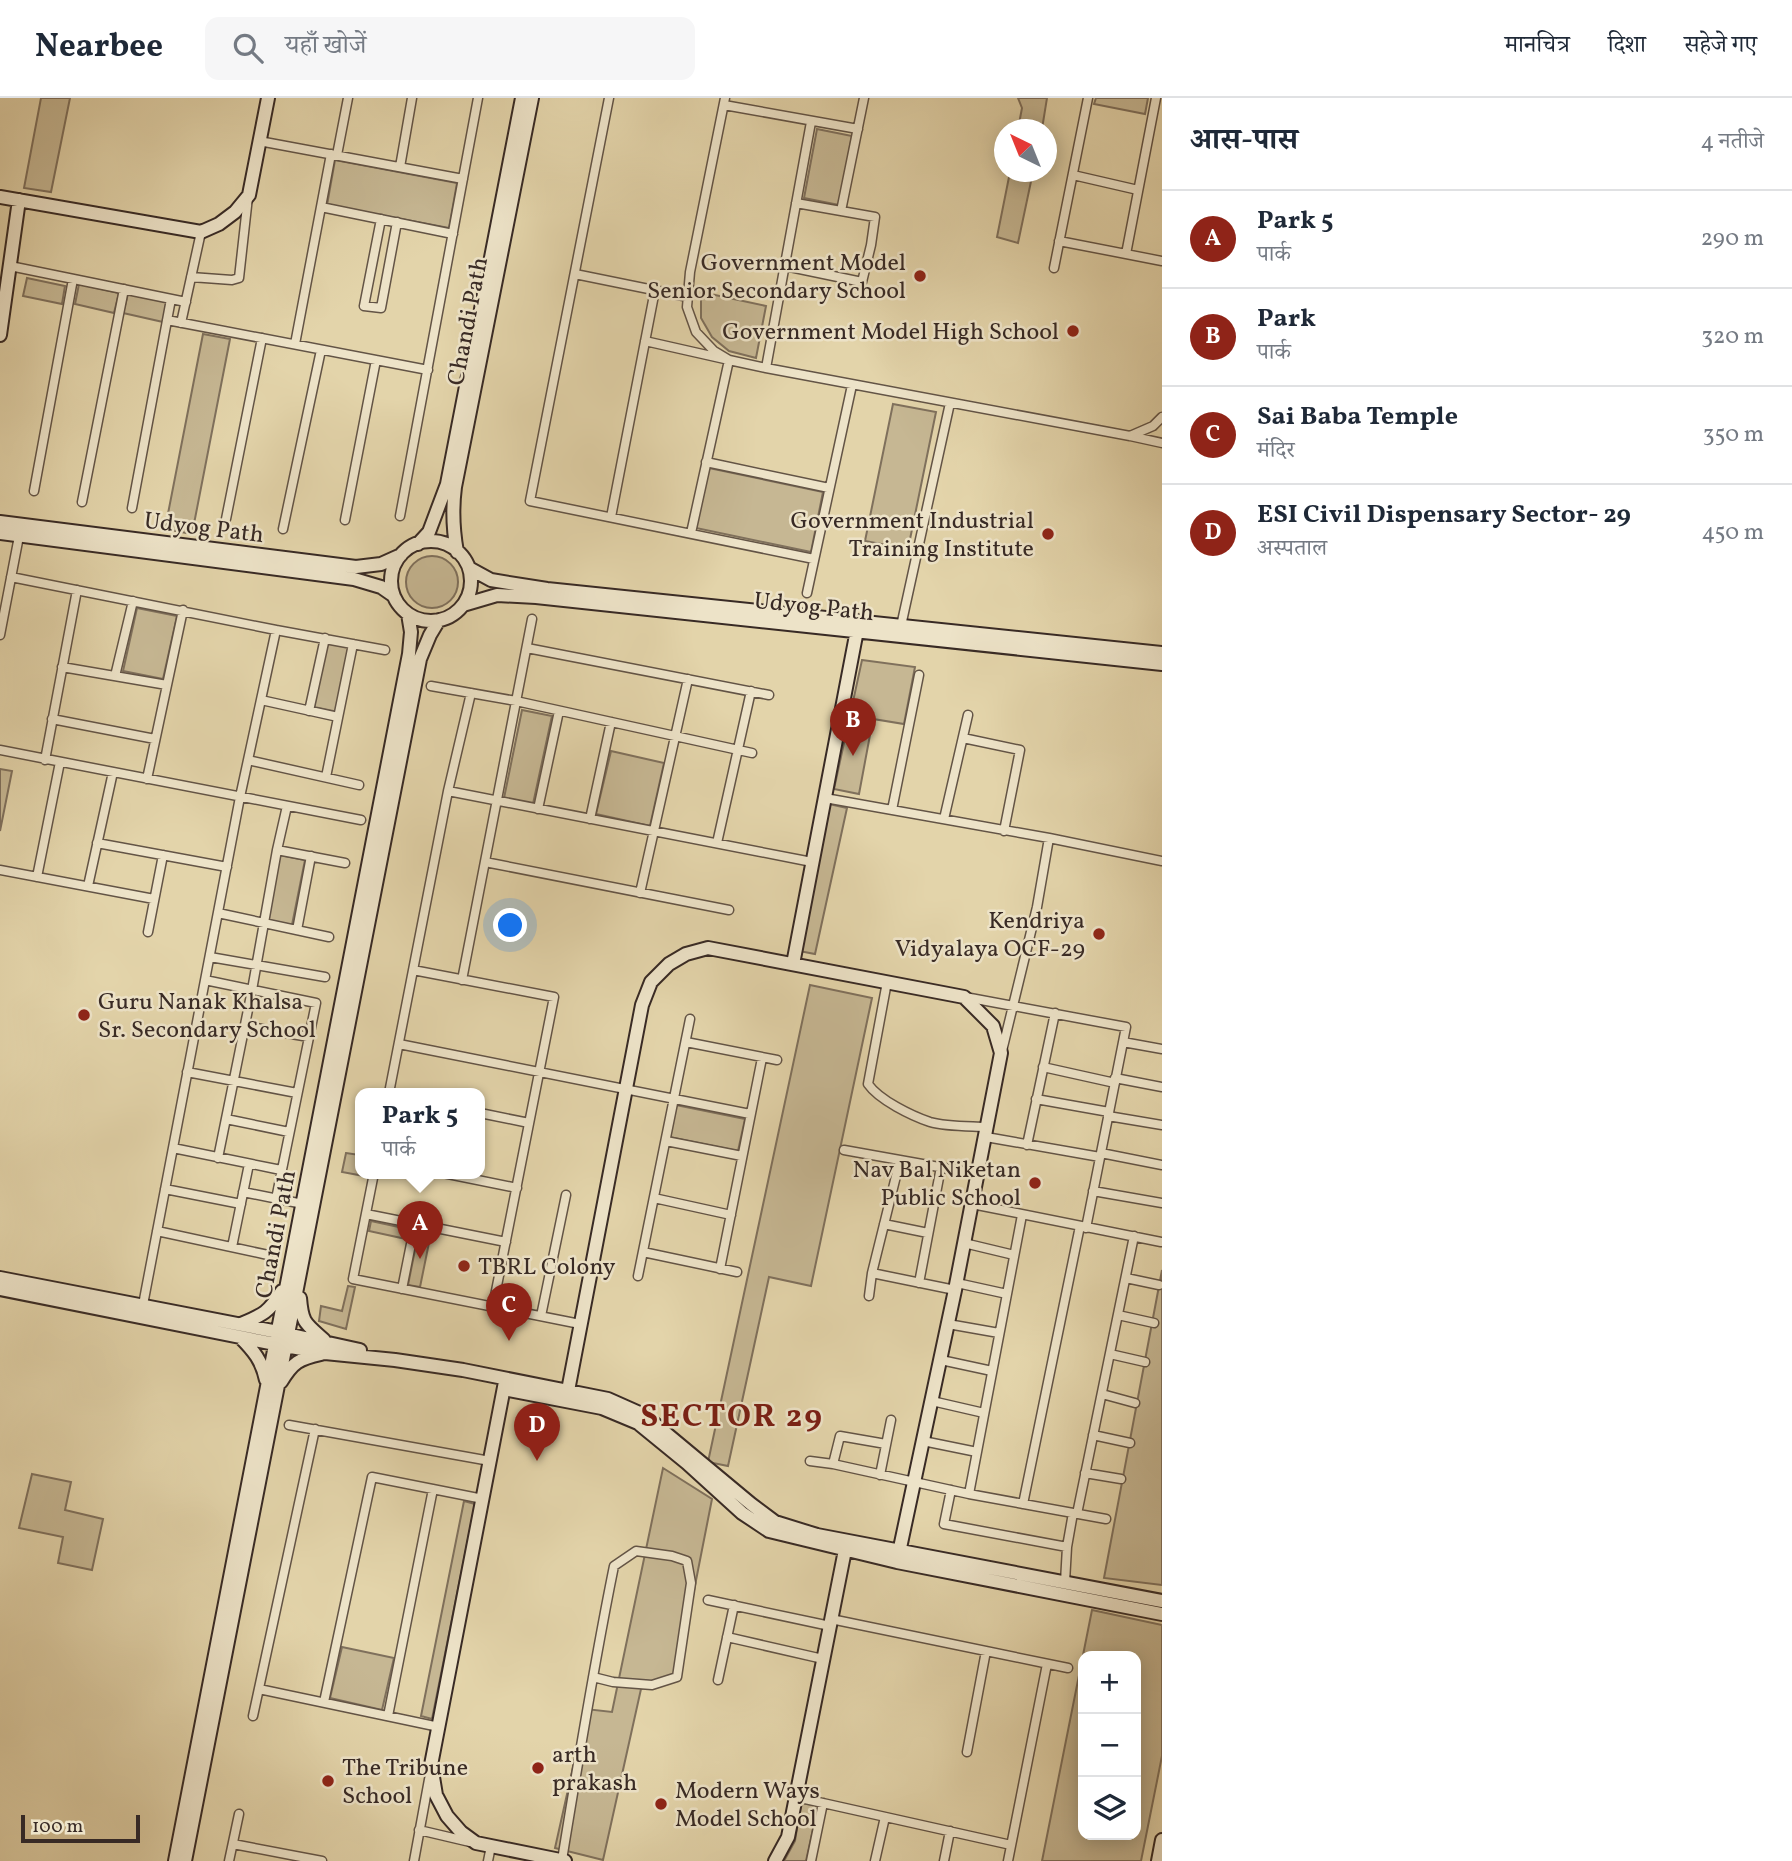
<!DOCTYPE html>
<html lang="hi">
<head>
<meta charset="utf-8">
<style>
	body { margin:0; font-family:Vollkorn,"Noto Serif Devanagari",serif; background:#f6f6f7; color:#1f2937 }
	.controls { position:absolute; right:21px; bottom:21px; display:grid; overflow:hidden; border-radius:14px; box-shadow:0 4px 18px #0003 }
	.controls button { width:63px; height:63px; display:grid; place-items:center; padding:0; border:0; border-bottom:2px solid #e0e1e3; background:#fff; color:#1f2937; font:35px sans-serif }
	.compass { position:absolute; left:994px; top:21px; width:63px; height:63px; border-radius:50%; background:#fff; box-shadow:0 4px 18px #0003; rotate:317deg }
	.scale { position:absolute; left:21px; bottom:18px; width:119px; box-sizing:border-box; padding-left:7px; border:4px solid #382a25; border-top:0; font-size:19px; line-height:24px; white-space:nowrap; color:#382a25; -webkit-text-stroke:5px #ede3c8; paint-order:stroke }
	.you { position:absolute; left:511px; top:828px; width:24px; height:24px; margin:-18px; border:5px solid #fff; border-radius:50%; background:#1a73e8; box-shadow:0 0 0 10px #1a73e833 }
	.badge { display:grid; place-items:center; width:46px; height:46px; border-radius:50%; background:#8f2418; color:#fff; font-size:23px; font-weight:700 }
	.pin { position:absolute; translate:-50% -58px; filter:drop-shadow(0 2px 4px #0008) }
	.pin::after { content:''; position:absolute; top:37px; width:24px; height:21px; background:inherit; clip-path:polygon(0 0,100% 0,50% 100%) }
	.popup { position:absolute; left:355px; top:990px; width:130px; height:91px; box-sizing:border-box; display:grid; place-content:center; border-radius:14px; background:#fff; filter:drop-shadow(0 2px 5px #0005); font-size:23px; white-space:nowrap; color:#747a83 }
	.popup b { font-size:26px; color:#1f2937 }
	.popup::after { content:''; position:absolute; left:50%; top:100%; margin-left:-14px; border:14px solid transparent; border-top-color:#fff }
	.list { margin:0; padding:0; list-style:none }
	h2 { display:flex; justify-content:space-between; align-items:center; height:91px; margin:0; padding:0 28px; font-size:30px }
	h2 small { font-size:23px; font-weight:400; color:#747a83 }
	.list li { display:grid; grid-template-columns:46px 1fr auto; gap:21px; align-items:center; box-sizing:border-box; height:98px; padding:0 28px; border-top:2px solid #e0e1e3 }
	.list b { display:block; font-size:26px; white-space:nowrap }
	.list p { margin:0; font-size:23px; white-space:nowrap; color:#747a83 }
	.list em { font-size:23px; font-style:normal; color:#747a83 }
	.icon { flex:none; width:38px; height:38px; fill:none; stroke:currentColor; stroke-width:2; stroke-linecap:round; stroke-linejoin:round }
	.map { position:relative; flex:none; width:1162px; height:1763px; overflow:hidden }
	header { display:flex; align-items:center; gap:42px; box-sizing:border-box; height:98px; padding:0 35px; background:#fff; border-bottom:2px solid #e0e1e3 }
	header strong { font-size:33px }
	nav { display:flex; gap:38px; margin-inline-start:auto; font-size:24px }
	.search { width:490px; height:63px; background:#f6f6f7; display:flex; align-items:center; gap:18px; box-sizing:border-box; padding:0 24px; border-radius:14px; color:#747a83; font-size:26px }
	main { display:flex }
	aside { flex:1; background:#fff }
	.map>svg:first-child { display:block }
</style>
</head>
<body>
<header>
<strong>Nearbee</strong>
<div class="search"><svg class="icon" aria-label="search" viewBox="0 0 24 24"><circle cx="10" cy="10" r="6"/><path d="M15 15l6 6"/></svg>यहाँ खोजें</div>
<nav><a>मानचित्र</a><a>दिशा</a><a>सहेजे गए</a></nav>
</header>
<main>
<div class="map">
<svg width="1162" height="1763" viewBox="0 0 1162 1763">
	<rect width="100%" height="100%" fill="#e3d4aa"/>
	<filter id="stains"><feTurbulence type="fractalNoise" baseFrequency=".00286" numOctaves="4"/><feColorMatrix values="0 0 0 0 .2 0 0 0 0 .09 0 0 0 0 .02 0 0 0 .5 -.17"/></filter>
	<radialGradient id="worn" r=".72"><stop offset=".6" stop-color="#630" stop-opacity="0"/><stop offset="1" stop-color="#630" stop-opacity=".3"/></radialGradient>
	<path fill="#c6b793" stroke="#7f705c" stroke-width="2" fill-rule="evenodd" d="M41,0H70L51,94L24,90Z
		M1018,0H1047L1042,31H1018L1022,10Z
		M1096,0H1148L1145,16L1094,6Z
		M817,31L852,38L839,107L804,100Z
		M335,62L457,85L449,130L327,107Z
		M1010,74H1033L1018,145L997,139Z
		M27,180L65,188L62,206L23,198Z
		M79,186L119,195L114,215L75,206Z
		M701,194L766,208L756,260L729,253L712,239L701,220Z
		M128,196L167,204L163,224L123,215Z
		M203,236L230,241L192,436L165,431Z
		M893,306L936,314L908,451L865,443Z
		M709,370L823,394L811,454L696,430Z
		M406 484a26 26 0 1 1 52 0a26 26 0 1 1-52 0Z
		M137,510L177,518L163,581L123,573Z
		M327,544L351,548L338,614L314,609Z
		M862,562L915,569L904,626L873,621L859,696L834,691Z
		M522,612L552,618L533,706L504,700Z
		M611,653L664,665L650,728L596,716Z
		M0,671L12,673L0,733Z
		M829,706L847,710L815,856L799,853Z
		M280,757L305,762L292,827L268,822Z
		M810,887L872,900L811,1188L769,1179L728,1368L708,1364Z
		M676,1007L745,1021L738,1053L669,1039Z
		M346,1055L360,1057V1075H365L364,1078L342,1074Z
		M371,1123L408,1131L406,1141L369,1133Z
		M419,1132L431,1135L420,1189L408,1187Z
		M1162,1172V1487L1104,1480Z
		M348,1188L355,1189L346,1231L319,1223L321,1208L342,1213Z
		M663,1370L712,1401L677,1579L641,1591L603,1762L555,1750L586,1611L612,1614Z
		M32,1376L71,1384L65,1412L103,1421L92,1472L58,1465L63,1439L19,1430Z
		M464,1403L475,1406L432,1621L421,1618Z
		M1092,1512L1162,1527V1658L1141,1763H1042ZM1083,1558H1136V1737H1083Z
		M342,1549L394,1560L382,1612L330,1600Z
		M801,1705L818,1708L806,1763H784L795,1743Z"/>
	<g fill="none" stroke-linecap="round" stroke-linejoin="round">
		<g stroke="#635446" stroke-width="11">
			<path id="street" d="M609,0L530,403L814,461
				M725,0L690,174L687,209L696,234L714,253L729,262L766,270L1130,338L1162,345
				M724,7L858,31
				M259,43L463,81
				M337,57L348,0
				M400,69L412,0
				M1073,77L1138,92
				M321,109L453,136
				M841,113L864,0
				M381,121L364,208L381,210L397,124
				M1059,143L1162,163
				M1126,156L1156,0
				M10,168L186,204
				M785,168L862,184L871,147L875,119L796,105
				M1054,170L1088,0
				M575,176L688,199
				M191,179L232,182L239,180L248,99
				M167,222L428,272
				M181,225L201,134
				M645,243L729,262L691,435
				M295,246L331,56
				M766,270L811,24
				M1130,338L1153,328L1162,319
				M706,364L829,390
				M34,393L73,181
				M82,404L124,191
				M132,410L171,201
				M400,418L478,0
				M611,419L655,192
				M226,421L262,240
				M345,422L376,262
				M283,431L321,252
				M11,479L276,532L385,552
				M807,495L852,287
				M901,528L950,305
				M0,537L20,433
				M527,550L769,597
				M62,569L167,587
				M115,578L133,503
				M431,588L516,603L752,655
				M261,602L338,619
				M309,613L325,540
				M52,621L155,641
				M963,640L1020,652L1004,733
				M0,652L361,722
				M45,662L77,492
				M248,662L359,687
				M326,679L353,546
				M147,681L183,512
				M448,693L812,764
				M825,700L1049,740L1162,763
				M538,711L559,613
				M892,712L919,577
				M590,721L611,624
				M944,721L968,617
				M97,745L227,769
				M717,745L751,593
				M277,752L345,765
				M485,764L729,812
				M0,772L154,801
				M37,779L60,664
				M88,788L113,674
				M640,795L688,581
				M218,815L329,839
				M297,832L311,758
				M148,834L163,757
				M210,859L325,879
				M413,872L554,899L493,1208
				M205,882L316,905L276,1101
				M462,882L532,521
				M887,884L868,986C879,1002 912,1018 930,1024C947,1029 970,1028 987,1029
				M965,899L1126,929L1086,1130
				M245,928L309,939
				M686,944L777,962
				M1123,944L1162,951
				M399,946L750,1016
				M1002,953L1037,809L1049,740
				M1043,969L1115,985
				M187,974L297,995
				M1115,980L1162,989
				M389,995L448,693L471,595
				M1036,1001L1109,1014
				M480,1015L529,1025
				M1108,1018L1162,1027
				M226,1021L289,1034
				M986,1039L1100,1059
				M666,1043L742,1058
				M1027,1047L1055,915
				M173,1050L281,1072
				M844,1052L978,1076
				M1101,1055L1162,1067
				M218,1060L252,892L277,752L287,708
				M374,1075L353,1181L580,1226
				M443,1075L517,1090
				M165,1091L241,1106
				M1093,1093L1162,1105
				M243,1094L303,1106
				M654,1100L731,1117
				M972,1106L1161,1144
				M366,1116L506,1144
				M884,1126L928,1135
				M157,1133L268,1157
				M964,1145L1014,1157
				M232,1149L249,1066
				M643,1154L737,1174
				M720,1171L762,960
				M872,1175L955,1192
				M638,1178L690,921
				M1126,1180L1159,1187
				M919,1185L941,1069
				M957,1185L1007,1196
				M402,1191L415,1126
				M869,1198L872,1175L900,1062
				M142,1212L240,699L276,532
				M1118,1217L1154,1225
				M541,1218L566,1097
				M948,1226L999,1235
				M1110,1256L1145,1264
				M941,1262L992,1273
				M1102,1296L1135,1305
				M932,1303L984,1315
				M289,1327L490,1363
				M1093,1337L1130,1345
				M923,1343L977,1354
				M810,1363L833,1366L969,1396L1106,1421
				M833,1366L840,1338L886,1346
				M1085,1375L1121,1381
				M880,1377L891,1322
				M951,1392L944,1426L1067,1449L1073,1415
				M969,1396L1022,1117
				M1023,1406L1080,1128
				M1077,1416L1134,1138
				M1065,1484L1067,1449
				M708,1502L830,1528
				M831,1521L1068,1570
				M727,1539L823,1561
				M718,1582L734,1507
				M259,1591L439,1629
				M324,1604L372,1379L483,1401
				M253,1618L315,1331
				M388,1618L433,1391
				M967,1654L986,1553
				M796,1699L1011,1747
				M419,1732L470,1744
				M233,1746L322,1763
				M562,1762C578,1664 594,1566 614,1468L636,1453L672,1458L687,1463L691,1485L677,1579L652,1587L613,1584L593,1579
				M229,1763L239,1716
				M414,1763L430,1676
				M488,1763L491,1748
				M811,1763L823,1705
				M875,1763L885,1719
				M944,1763L950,1733
				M1008,1763L1047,1566"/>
		</g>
		<g stroke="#382a25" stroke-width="16">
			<path id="secondary" d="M0,99L201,134L219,126L235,114L249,97L268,0
				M0,237L19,102
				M0,424L356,469L381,466L401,457
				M0,435L354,481L381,489L394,498
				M391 483a40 40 0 1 1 80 0a40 40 0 1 1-80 0Z
				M418,446L429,434L447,386L522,0
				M457,454C453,432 452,412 455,389L532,0
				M469,470L491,482L547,491L1162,555
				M463,507L497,497L536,499L1162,566
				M793,866L858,527
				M0,1180L278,1234L360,1252
				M0,1191L285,1248L325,1255L395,1262L463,1272L608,1301L644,1317L751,1406L775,1424L817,1437L1162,1503
				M300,1200C302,1225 305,1225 324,1242
				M241,1226C263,1217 269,1214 282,1193
				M240,1239C254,1253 262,1263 266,1282
				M281,1284C293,1264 299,1261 321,1256
				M505,1284L431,1667L436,1697L447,1718L461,1734L476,1745L565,1763
				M504,1291L602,1310L638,1325L687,1365L742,1415L769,1433L897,1464L1162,1516
				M566,1303L642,907L651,884L669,866L686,856L708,850L964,899L993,928L1001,955L955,1192L897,1464
				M175,1763L409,556L411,534L408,516
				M185,1763L420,561L430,537L439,522
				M775,1763L788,1739L846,1447
				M1158,1763L1162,1742"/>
		</g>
		<use href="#street" stroke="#ede3c8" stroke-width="8"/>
		<use href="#secondary" stroke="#ede3c8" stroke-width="12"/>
	</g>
	<g fill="#8f2418" stroke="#ede3c8" stroke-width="2.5">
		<circle cx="920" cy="178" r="7"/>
		<circle cx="1073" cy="233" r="7"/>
		<circle cx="1048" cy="436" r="7"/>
		<circle cx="1099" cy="836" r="7"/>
		<circle cx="84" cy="917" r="7"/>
		<circle cx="1035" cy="1085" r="7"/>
		<circle cx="464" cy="1168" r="7"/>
		<circle cx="538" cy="1670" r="7"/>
		<circle cx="328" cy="1683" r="7"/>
		<circle cx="661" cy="1706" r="7"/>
	</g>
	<g text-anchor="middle" stroke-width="5" stroke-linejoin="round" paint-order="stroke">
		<g font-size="24" fill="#382a25" stroke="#ede3c8" text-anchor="end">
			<text x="906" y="172">Government Model<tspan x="906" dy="28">Senior Secondary School</tspan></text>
			<text x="1059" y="241">Government Model High School</text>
			<text x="1034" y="430">Government Industrial<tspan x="1034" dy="28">Training Institute</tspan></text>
			<text x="1085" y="830">Kendriya<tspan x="1085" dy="28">Vidyalaya OCF-29</tspan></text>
			<text x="98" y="911" text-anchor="start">Guru Nanak Khalsa<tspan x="98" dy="28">Sr. Secondary School</tspan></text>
			<text x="1021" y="1079">Nav Bal Niketan<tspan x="1021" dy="28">Public School</tspan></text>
			<text x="478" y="1176" text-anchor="start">TBRL Colony</text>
			<text x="552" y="1664" text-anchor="start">arth<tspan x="552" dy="28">prakash</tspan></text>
			<text x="342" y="1677" text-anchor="start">The Tribune<tspan x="342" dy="28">School</tspan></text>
			<text x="675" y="1700" text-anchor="start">Modern Ways<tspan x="675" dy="28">Model School</tspan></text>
		</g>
		<g font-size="24" fill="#382a25" stroke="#ede3c8">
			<text transform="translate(467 223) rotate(-79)" y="8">Chandi Path</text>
			<text transform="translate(204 429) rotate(7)" y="8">Udyog Path</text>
			<text transform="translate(814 508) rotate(6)" y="8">Udyog Path</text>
			<text transform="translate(275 1136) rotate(-79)" y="8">Chandi Path</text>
		</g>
		<g font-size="32" font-weight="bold" letter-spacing="2" fill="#7a1f14" stroke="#ede3c8">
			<text x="732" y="1328">SECTOR 29</text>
		</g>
	</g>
	<rect width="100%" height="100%" filter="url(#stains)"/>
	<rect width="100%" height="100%" fill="url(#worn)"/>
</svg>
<div class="controls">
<button>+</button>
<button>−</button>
<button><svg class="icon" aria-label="layers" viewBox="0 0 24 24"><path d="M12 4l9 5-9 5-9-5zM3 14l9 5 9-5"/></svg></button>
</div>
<svg class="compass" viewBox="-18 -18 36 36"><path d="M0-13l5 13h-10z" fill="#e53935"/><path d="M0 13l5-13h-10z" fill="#747a83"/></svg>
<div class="scale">100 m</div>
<div class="you"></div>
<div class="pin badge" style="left:420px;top:1161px">A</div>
<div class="popup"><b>Park 5</b>पार्क</div>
<div class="pin badge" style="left:853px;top:658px">B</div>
<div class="pin badge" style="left:509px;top:1243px">C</div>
<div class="pin badge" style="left:537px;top:1363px">D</div>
</div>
<aside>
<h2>आस-पास<small>4 नतीजे</small></h2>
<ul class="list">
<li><span class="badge">A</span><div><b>Park 5</b><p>पार्क</p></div><em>290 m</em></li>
<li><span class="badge">B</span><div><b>Park</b><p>पार्क</p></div><em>320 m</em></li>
<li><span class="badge">C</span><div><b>Sai Baba Temple</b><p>मंदिर</p></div><em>350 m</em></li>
<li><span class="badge">D</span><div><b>ESI Civil Dispensary Sector- 29</b><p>अस्पताल</p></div><em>450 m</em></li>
</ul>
</aside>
</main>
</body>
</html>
